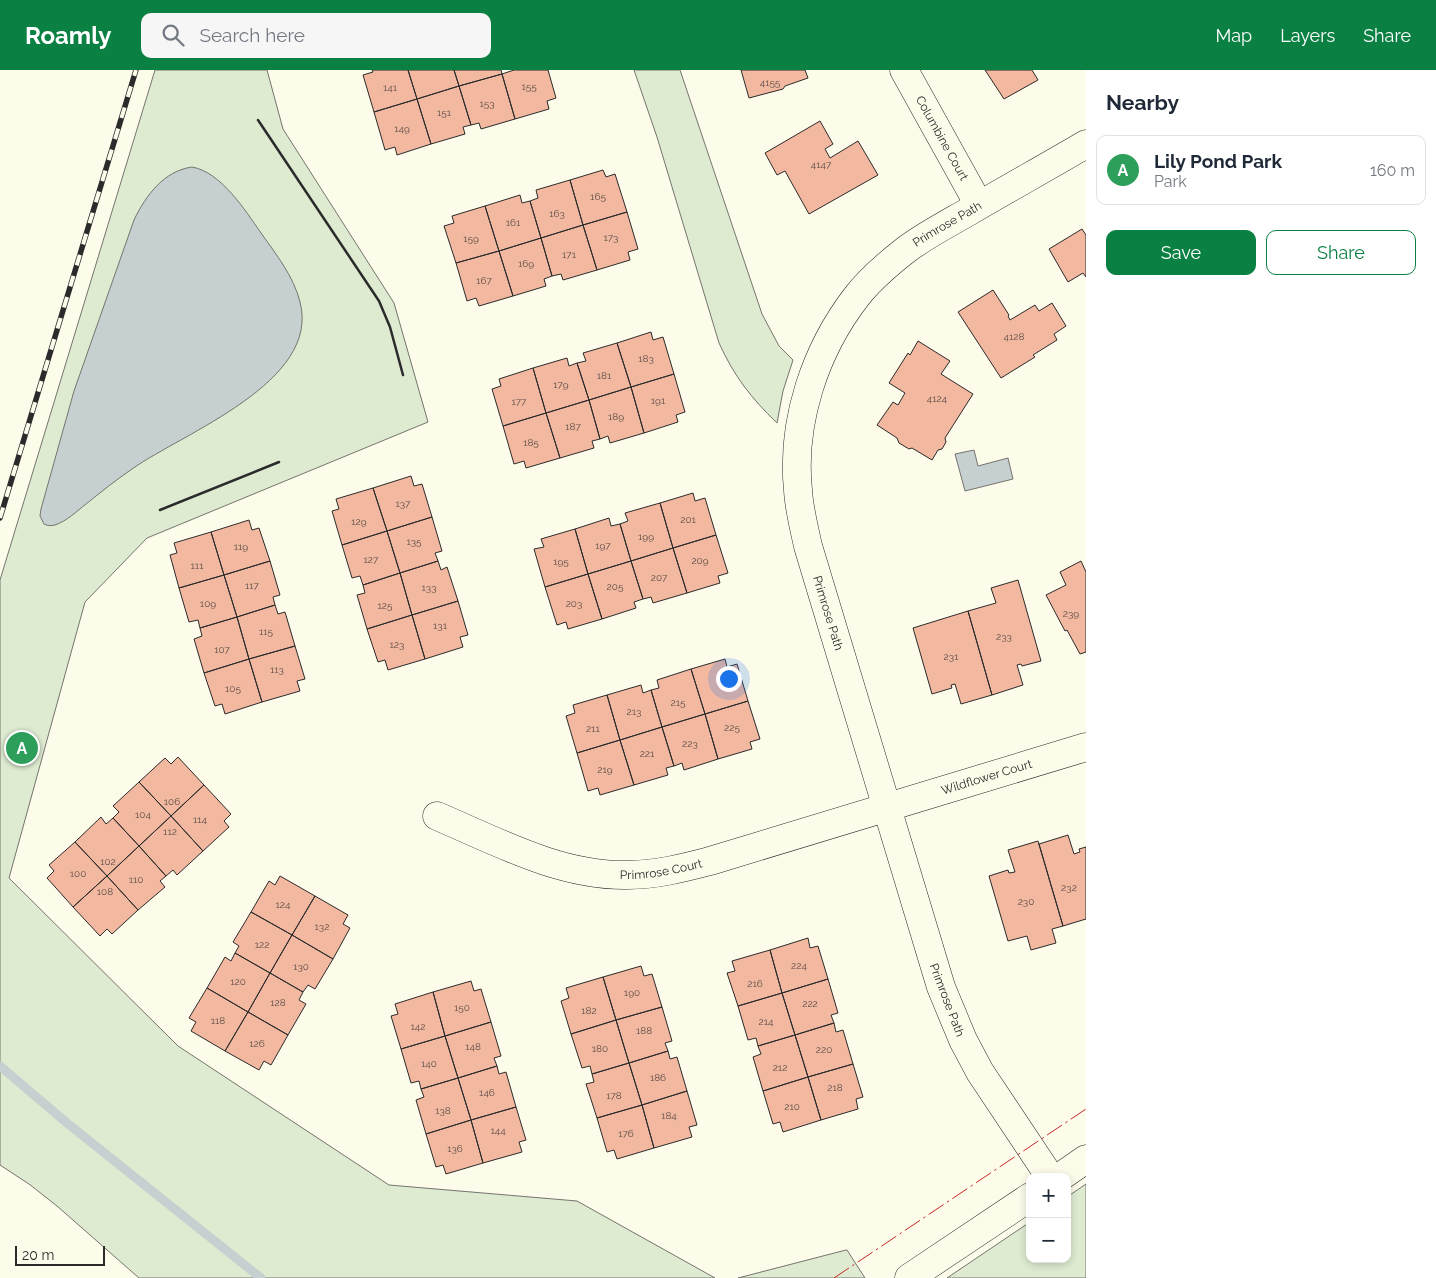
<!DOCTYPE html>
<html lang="en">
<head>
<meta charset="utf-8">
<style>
	body { margin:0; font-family:Raleway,sans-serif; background:#f6f6f7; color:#1f2937 }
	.controls { position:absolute; right:15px; bottom:15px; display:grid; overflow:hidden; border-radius:10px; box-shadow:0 2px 8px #0003 }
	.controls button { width:45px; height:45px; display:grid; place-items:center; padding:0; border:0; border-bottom:1px solid #e0e1e3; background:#fff; color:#1f2937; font:25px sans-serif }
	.scale { position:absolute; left:15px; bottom:12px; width:90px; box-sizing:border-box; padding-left:5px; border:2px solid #2b2b2b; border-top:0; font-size:14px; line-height:18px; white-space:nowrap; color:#2b2b2b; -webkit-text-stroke:4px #fdfbea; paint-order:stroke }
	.you { position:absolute; left:728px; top:608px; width:18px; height:18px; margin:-12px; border:4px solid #fff; border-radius:50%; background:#1a73e8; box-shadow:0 0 0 8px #1a73e833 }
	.badge { display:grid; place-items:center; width:32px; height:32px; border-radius:50%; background:#0b8043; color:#fff; font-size:16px; font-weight:700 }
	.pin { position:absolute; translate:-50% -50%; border:2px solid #fff; box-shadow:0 1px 5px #0006 }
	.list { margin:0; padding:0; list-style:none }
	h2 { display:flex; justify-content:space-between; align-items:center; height:65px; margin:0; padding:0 20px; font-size:21px }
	h2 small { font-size:16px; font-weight:400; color:#747a83 }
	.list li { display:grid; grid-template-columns:32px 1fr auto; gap:15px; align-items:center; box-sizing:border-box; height:70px; margin:0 10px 10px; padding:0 10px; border:1px solid #e0e1e3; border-radius:10px }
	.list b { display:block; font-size:19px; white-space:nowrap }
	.list p { margin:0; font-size:16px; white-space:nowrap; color:#747a83 }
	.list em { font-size:16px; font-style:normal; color:#747a83 }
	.actions { display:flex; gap:10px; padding:15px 20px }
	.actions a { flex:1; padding:11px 0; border:1px solid #0b8043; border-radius:10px; text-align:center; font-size:18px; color:#0b8043 }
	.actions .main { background:#0b8043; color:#fff }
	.icon { flex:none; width:28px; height:28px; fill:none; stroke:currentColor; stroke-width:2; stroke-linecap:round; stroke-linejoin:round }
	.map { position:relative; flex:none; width:1086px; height:1208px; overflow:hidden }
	header { display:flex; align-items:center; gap:30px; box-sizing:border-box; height:70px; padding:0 25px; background:#0b8043; color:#fff }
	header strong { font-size:24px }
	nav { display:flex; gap:28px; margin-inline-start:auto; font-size:18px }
	.search { width:350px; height:45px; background:#f6f6f7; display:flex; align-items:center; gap:12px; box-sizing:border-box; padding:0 18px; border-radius:10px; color:#747a83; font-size:19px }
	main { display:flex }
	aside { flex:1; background:#fff }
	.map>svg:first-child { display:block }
</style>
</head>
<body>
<header>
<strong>Roamly</strong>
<div class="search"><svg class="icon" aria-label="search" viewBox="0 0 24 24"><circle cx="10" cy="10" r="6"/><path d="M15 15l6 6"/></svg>Search here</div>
<nav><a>Map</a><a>Layers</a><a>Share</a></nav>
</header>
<main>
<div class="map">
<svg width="1086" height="1208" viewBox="0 0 1086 1208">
	<rect width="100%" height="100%" fill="#fdfbea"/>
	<path fill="#deebd1" stroke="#74746e" d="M155,0H267L283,59L394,233L428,352L147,468L85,532L9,808L178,976L389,1115L577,1131L715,1208H139L57,1136L29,1114L0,1095V510Z
		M634,0H680L762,244L779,276L793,290L783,321L777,353C751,328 734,306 719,273L657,67Z
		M1086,1114V1208H947L1030,1152V1189H1067V1127Z
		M847,1180L865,1208H738L846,1180Z"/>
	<path fill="#c7d0d0" stroke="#74746e" d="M192,97C221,102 245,140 261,163C276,184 294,207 300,232C321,312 183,363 132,399C116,410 101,422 86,434C77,441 67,451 55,455C51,456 48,456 44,454L40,446L41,439L74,321L134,150C146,125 164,101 192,97Z
		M974,380L978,396L1008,388L1013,409L965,421L955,384Z"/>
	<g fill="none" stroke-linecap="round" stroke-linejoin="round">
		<path stroke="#c7d0d0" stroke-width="9" d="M0,996L67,1053L261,1208"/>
	</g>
	<path fill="#f2b8a0" stroke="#2b2b2b" d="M372,0H408L417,29L374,42L363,5L373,2Z
		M408,0H454L459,16L417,29Z
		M454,0H501L502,4L459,16Z
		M514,0H548L556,28L547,31L549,39L515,49L502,4Z
		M741,0H805L808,8L785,16L783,19L749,28Z
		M985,0H1032L1038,10L1004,29Z
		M502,4L515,49L481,59L479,53L471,55L459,16Z
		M459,16L471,55L463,57L465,64L431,74L417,29Z
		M417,29L431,74L397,85L395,77L385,80L374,42Z
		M820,51L833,74L825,79L830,88L858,71L878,105L809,144L785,101L777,105L765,83Z
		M603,100L606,107L615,104L627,142L583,155L570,110Z
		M570,110L583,155L541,168L530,131L538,128L536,120Z
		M520,125L522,133L530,131L541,168L499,181L485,136Z
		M485,136L499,181L456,193L444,156L454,153L452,146Z
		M627,142L638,179L628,182L630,190L597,200L583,155Z
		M583,155L597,200L563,210L561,204L552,206L541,168Z
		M1082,159L1086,165V207L1083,203L1068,212L1049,179Z
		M541,168L552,206L544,209L546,216L513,226L499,181Z
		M499,181L513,226L479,236L476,228L467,231L456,193Z
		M993,220L1009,245L1008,246L1010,250L1035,235L1039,241L1052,233L1066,256L1054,264L1057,270L1033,285L1035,287L1001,308L958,242Z
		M651,262L653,270L663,267L674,304L631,317L617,273Z
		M918,271L950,291L941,304L973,324L945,368L946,372L942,379L938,380L932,390L912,378L909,379L899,373L897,368L877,355L893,332L898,335L905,323L889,313L908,283L910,285Z
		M617,273L631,317L589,330L577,293L586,291L583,283Z
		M567,288L569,296L577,293L589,330L546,343L533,298Z
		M533,298L546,343L503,356L492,319L501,316L499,309Z
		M674,304L685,342L676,345L678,352L644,363L631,317Z
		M631,317L644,363L610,373L608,366L600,369L589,330Z
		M589,330L600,369L592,371L594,378L560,388L546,343Z
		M546,343L560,388L526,398L524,391L514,394L503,356Z
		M411,406L414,416L422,414L432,447L387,461L373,418Z
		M373,418L387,461L342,475L332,441L339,439L336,429Z
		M693,423L695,431L705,428L716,465L673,478L660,433Z
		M660,433L673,478L631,491L620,454L628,451L625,443Z
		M432,447L442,481L435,483L438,491L400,503L387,461Z
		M609,448L611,456L620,454L631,491L588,504L575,459Z
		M249,450L252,460L259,458L270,491L224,505L211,462Z
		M575,459L588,504L545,517L534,479L544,477L541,469Z
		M387,461L400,503L363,515L360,506L352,508L342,475Z
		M211,462L224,505L179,518L170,485L177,483L174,473Z
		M716,465L728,503L718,506L720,513L687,523L673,478Z
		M673,478L687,523L653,533L651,527L643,529L631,491Z
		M270,491L280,525L273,527L275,535L237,547L224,505Z
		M438,491L441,500L447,497L458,531L412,545L400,503Z
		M631,491L643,529L634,532L636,538L602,549L588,504Z
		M1081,491L1086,502V582L1080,584L1067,560L1065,561L1046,525L1066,515L1060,502Z
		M400,503L412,545L367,559L357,525L365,523L363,515Z
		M588,504L602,549L568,559L566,552L557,555L545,517Z
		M224,505L237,547L200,558L198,550L189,552L179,518Z
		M1018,510L1041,591L1022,596L1021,594L1017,595L1023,615L992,625L968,541L996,533L991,518Z
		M458,531L468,565L460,567L463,577L425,589L412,545Z
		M275,535L278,544L285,542L295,576L249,589L237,547Z
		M968,541L992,625L961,634L955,614L951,615L952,618L932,624L913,558Z
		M412,545L425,589L388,600L385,590L378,592L367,559Z
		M237,547L249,589L204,603L194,569L202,566L200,558Z
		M295,576L305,609L297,611L300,621L262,632L249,589Z
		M249,589L262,632L225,644L222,634L215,636L204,603Z
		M725,589L727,597L737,594L748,631L705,644L691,599Z
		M691,599L705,644L662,657L651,620L659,618L657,610Z
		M641,615L643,623L651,620L662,657L620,670L607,625Z
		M607,625L620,670L577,683L566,646L575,643L573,635Z
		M748,631L760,669L750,672L752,679L718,689L705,644Z
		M705,644L718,689L684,700L682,693L674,696L662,657Z
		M662,657L674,696L666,698L668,705L634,715L620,670Z
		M620,670L634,715L600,725L598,718L588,721L577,683Z
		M178,687L204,715L171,746L139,712L165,688L171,694Z
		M139,712L171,746L139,776L113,748L119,742L113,736Z
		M204,715L231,744L224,751L229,757L203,781L171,746Z
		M171,746L203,781L177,805L173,800L166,806L139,776Z
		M101,747L106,754L113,748L139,776L107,806L75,772Z
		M1068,765L1074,784L1080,782L1079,779L1086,777V849L1063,856L1039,774Z
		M1038,771L1063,856L1052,859L1056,873L1031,880L1027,866L1008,871L989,806L1008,800L1009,803L1015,802L1008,780Z
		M75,772L107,806L73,837L47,808L54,801L49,795Z
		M139,776L166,806L160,811L165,817L138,840L107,806Z
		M107,806L138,840L112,864L107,859L100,866L73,837Z
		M280,806L315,826L292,865L251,842L269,811L275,815Z
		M315,826L348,845L343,854L350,858L333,889L292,865Z
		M251,842L292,865L270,903L235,883L239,876L233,872Z
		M292,865L333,889L315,919L308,915L303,922L270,903Z
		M808,868L810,878L818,876L828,909L782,923L770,880Z
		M770,880L782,923L738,936L727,903L735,901L732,891Z
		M235,883L270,903L248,942L207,918L225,887L231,891Z
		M641,896L644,906L652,904L662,937L616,950L603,907Z
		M270,903L303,922L299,930L306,934L288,965L248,942Z
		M603,907L616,950L571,964L561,931L569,928L566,918Z
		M828,909L838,943L831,945L834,953L795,965L782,923Z
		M471,911L474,921L481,919L491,952L445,966L433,922Z
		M207,918L248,942L225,981L191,961L196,952L189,948Z
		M433,922L445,966L401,979L391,946L398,944L395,934Z
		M782,923L795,965L758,976L756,968L748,970L738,936Z
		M662,937L672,971L665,973L668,981L629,993L616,950Z
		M248,942L288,965L271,995L264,991L259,1000L225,981Z
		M616,950L629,993L592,1004L590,996L582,998L571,964Z
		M491,952L501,986L494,988L497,996L458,1008L445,966Z
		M834,953L836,962L843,960L853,994L808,1007L795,965Z
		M795,965L808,1007L763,1021L753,987L761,984L758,976Z
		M445,966L458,1008L421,1019L419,1011L411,1013L401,979Z
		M668,981L670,989L677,987L687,1021L642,1035L629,993Z
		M629,993L642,1035L597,1048L586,1014L594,1012L592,1004Z
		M853,994L863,1027L856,1029L858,1039L821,1050L808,1007Z
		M497,996L499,1004L506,1002L516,1037L471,1050L458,1008Z
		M808,1007L821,1050L783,1062L780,1052L773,1054L763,1021Z
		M458,1008L471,1050L426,1064L416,1030L424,1027L421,1019Z
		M687,1021L697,1055L689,1057L692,1067L654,1078L642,1035Z
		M642,1035L654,1078L617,1089L614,1080L607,1082L597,1048Z
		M516,1037L526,1070L519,1072L522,1082L483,1093L471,1050Z
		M471,1050L483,1093L446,1104L443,1095L436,1097L426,1064Z"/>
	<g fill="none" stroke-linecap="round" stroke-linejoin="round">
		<g stroke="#2b2b2b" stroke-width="29">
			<g id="minor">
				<path id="s1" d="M904,0L979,135"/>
				<path id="s2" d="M437,746C498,772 560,806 627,805C656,805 683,798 710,791L1086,677"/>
				<path id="s3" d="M1050,1107L980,1002L963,970L941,917L808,476C804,457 799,439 798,420C791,352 815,280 857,226C871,208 889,193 907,179C926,165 947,154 968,142C1007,119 1047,97 1086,74"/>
			</g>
		</g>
		<g stroke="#2b2b2b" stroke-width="29">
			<path id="tertiary" d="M1060,1107L1086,1089
				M909,1208L1030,1127"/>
		</g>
		<use href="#minor" stroke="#fdfbea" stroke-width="28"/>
		<use href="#tertiary" stroke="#fdfbea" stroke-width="28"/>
		<g stroke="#2b2b2b" stroke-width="5.5">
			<path id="rail" d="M0,448L136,0"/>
		</g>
		<use href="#rail" stroke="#fdfbea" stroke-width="4" stroke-dasharray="11" stroke-linecap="butt"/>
		<path stroke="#2b2b2b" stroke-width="2.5" d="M258,50L379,231L390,257L403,305
			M160,440L279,392"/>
		<path stroke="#c62828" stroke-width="1" stroke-dasharray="18 4 2.5 4" stroke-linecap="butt" d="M834,1208L1086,1039"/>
	</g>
	<g text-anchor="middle" stroke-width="4" stroke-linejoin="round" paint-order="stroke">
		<g font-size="10" fill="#5d4e48">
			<text x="770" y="16">4155</text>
			<text x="529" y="20">155</text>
			<text x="390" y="21">141</text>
			<text x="487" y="37">153</text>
			<text x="444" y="46">151</text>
			<text x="402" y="62">149</text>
			<text x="821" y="98">4147</text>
			<text x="598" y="130">165</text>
			<text x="557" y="147">163</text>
			<text x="513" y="156">161</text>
			<text x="611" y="171">173</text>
			<text x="471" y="172">159</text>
			<text x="569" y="188">171</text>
			<text x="526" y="197">169</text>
			<text x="484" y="214">167</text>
			<text x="1014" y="270">4128</text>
			<text x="646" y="292">183</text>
			<text x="604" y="309">181</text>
			<text x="561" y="318">179</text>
			<text x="937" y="332">4124</text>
			<text x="658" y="334">191</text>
			<text x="519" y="335">177</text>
			<text x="616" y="350">189</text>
			<text x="573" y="360">187</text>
			<text x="531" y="376">185</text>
			<text x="403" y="437">137</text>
			<text x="688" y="453">201</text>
			<text x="359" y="455">129</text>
			<text x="646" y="470">199</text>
			<text x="414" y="475">135</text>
			<text x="603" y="479">197</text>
			<text x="241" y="480">119</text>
			<text x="371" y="493">127</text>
			<text x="700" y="494">209</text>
			<text x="561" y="495">195</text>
			<text x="197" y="499">111</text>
			<text x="659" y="511">207</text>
			<text x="252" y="519">117</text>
			<text x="615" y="520">205</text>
			<text x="429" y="521">133</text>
			<text x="208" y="537">109</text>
			<text x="574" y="537">203</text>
			<text x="385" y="539">125</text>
			<text x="1071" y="547">239</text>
			<text x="440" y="559">131</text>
			<text x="266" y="565">115</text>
			<text x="1004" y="570">233</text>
			<text x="397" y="578">123</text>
			<text x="222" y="583">107</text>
			<text x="951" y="590">231</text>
			<text x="277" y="603">113</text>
			<text x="233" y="622">105</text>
			<text x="678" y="636">215</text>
			<text x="634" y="645">213</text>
			<text x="732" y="661">225</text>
			<text x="593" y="662">211</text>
			<text x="690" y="677">223</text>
			<text x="647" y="687">221</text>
			<text x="605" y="703">219</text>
			<text x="172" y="735">106</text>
			<text x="143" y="748">104</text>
			<text x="200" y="753">114</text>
			<text x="170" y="765">112</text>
			<text x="108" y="795">102</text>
			<text x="78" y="807">100</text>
			<text x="136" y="813">110</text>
			<text x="1069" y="821">232</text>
			<text x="105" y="825">108</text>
			<text x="1026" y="835">230</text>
			<text x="283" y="838">124</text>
			<text x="322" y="860">132</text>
			<text x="262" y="878">122</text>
			<text x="799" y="899">224</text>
			<text x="301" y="900">130</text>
			<text x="238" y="915">120</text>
			<text x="755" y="917">216</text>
			<text x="632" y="926">190</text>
			<text x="278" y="936">128</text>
			<text x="810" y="937">222</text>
			<text x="462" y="941">150</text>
			<text x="589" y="944">182</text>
			<text x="218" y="954">118</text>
			<text x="766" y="955">214</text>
			<text x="418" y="960">142</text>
			<text x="644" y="964">188</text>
			<text x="257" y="977">126</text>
			<text x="473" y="980">148</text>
			<text x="600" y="982">180</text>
			<text x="824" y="983">220</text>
			<text x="429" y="997">140</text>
			<text x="780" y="1001">212</text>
			<text x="658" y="1011">186</text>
			<text x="835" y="1021">218</text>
			<text x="487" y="1026">146</text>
			<text x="614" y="1029">178</text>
			<text x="792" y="1040">210</text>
			<text x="443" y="1044">138</text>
			<text x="669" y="1049">184</text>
			<text x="498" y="1064">144</text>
			<text x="626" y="1067">176</text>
			<text x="455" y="1082">136</text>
		</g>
		<g font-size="12" fill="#2b2b2b" stroke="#fdfbea">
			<text dy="4" stroke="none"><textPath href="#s1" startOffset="78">Columbine Court</textPath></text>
			<text dy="4" stroke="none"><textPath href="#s3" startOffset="1061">Primrose Path</textPath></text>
			<text transform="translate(828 543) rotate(73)" y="4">Primrose Path</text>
			<text dy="4" stroke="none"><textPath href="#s2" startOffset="574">Wildflower Court</textPath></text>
			<text dy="4" stroke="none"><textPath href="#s2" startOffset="235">Primrose Court</textPath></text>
			<text transform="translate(947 930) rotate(69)" y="4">Primrose Path</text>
		</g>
	</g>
</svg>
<div class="controls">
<button>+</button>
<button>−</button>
</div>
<div class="scale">20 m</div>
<div class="you"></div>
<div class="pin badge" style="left:22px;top:678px;background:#2e9e5b">A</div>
</div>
<aside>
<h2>Nearby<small></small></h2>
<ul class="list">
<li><span class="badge" style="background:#2e9e5b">A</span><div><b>Lily Pond Park</b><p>Park</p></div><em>160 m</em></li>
</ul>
<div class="actions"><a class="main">Save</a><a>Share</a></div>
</aside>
</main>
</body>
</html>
